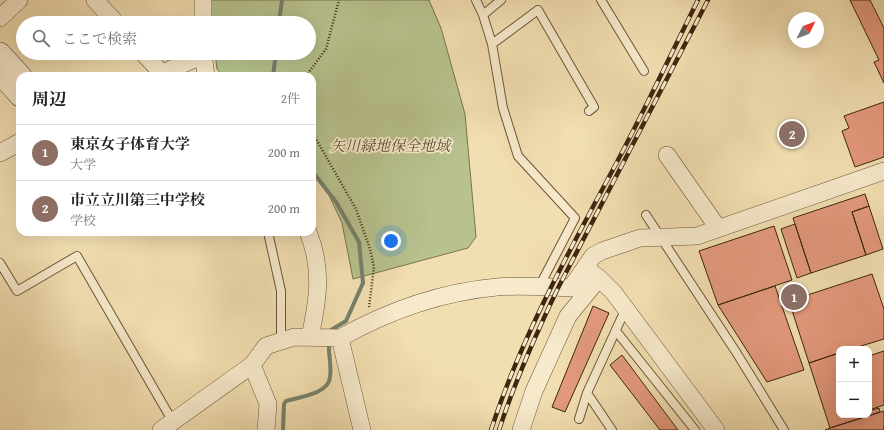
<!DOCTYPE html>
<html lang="ja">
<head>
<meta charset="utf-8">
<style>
	body { margin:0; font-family:"Gentium Book Plus","Noto Serif JP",serif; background:#f6f6f6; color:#222 }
	.controls { position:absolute; right:12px; bottom:12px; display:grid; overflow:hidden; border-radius:8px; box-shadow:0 4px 16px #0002 }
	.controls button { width:36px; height:36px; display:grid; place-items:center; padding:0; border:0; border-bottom:1px solid #e0e0e0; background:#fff; color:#222; font:20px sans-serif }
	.compass { position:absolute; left:788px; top:12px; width:36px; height:36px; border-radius:50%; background:#fff; box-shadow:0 4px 16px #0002; rotate:47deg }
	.you { position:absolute; left:391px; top:241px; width:14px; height:14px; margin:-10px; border:3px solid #fff; border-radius:50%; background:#1a73e8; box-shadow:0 0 0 6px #1a73e833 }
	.badge { display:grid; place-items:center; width:26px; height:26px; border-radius:50%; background:#8f2418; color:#fff; font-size:13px; font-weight:700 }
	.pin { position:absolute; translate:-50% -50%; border:2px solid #fff; box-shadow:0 1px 4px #0006 }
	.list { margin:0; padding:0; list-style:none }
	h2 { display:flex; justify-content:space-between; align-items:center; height:52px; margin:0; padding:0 16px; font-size:17px }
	h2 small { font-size:13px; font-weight:400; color:#767676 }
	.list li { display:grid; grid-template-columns:26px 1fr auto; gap:12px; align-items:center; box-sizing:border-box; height:56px; padding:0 16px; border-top:1px solid #e0e0e0 }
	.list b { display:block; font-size:15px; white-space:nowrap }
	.list p { margin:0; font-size:13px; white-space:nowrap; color:#767676 }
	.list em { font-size:13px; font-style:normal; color:#767676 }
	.icon { flex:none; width:22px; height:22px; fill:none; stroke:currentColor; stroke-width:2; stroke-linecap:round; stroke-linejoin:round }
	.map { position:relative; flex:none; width:884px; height:430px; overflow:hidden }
	.search { position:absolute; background:#fff; box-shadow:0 4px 16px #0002; left:16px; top:16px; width:300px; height:44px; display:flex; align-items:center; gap:10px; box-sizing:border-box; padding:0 14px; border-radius:22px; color:#767676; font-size:15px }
	.panel { position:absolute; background:#fff; box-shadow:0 4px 16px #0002; left:16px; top:72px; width:300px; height:164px; border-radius:12px }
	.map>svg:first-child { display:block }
</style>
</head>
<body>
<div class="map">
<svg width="884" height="430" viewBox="0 0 884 430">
	<rect width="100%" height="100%" fill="#f2dfb1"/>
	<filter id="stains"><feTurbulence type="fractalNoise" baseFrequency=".005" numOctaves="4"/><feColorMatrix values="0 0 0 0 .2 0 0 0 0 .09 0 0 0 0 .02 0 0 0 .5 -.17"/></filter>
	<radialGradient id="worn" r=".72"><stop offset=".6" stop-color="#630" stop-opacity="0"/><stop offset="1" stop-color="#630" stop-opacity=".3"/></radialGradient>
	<path fill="#b7c28e" stroke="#7a7450" d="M209,0H429L441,28L465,114L476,237L468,248L353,279L342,223L329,195L312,170V76H223L217,69L215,53H309V23H211Z"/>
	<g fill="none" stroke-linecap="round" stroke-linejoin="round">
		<path stroke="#76816b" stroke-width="4" d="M279,23L282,0
			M273,76L276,53
			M312,171L336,202L359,242L363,283L346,321L331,330L330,334
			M283,430L284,404L286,401C299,397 329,394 330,377C332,366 328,354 329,343"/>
	</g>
	<path fill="#e49a7d" stroke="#3e2611" d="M850,0H870L884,28V83L874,62L879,60Z
		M884,102V157L855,167L842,131L849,128L844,116Z
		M865,194L869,206L852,212L866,255L811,273L793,218Z
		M869,206L883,249L866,255L852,212Z
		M795,224L811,273L797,278L781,229Z
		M774,226L792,280L718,305L699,251Z
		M872,274L884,309V339L851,349H839V353L809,363L789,301Z
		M775,286L804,370L767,382L718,305Z
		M593,306L609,313L565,412L552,407Z
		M884,351V405L869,410V356Z
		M839,353V369L837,370L839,375V415H852L853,417L869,415V411L879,408L880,412L830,428L809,363Z
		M622,355L678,430H660L610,365Z
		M884,411V430H825L830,428Z"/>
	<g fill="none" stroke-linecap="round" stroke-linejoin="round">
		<g stroke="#6b5439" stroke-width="10">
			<path id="service" d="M476,0L483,15L492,44L503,108L518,156L575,218L539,287
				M601,0L644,71
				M483,15L501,0
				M492,44L538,10L594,107L589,111
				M646,215L736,352L784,430
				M268,232L281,291V341
				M0,263L17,291L77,256L173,422
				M616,331L695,430
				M587,393L612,430
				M579,419L587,393L626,308"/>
		</g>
		<g stroke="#6b5439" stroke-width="18">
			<path id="minor" d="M95,0L116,23
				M203,0V23
				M0,18L19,0
				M143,53L162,73
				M203,53L206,76
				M156,76L203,55
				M0,153L20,142
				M667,155L718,228
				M308,232C323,268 318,300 310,337
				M585,268L599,278L614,293L716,430
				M161,430L252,365
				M266,430L268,404L252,365L266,346L294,337L340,338
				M362,430L340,338C388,311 442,292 497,287C521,285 547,287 571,288L593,256L602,251L640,238L697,236L884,171
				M521,430L534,391L568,316L599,278"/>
		</g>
		<g stroke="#6b5439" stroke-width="22">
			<path id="tertiary" d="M0,53L21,76
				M0,74L20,96"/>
		</g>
		<path stroke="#3e2611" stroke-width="2.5" stroke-dasharray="1 2" stroke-linecap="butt" d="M306,76L326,49L339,0
			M312,132L356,209L370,249L374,267L369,307"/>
		<use href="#service" stroke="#f7eacc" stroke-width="8"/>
		<use href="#minor" stroke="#f7eacc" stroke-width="17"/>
		<use href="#tertiary" stroke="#f7eacc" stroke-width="21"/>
		<g stroke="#3e2611" stroke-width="4.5">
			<path id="rail" d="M491,430C522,335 570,250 617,162C645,109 671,54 698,0
				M499,430C515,381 536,334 558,288L708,0"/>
		</g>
		<use href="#rail" stroke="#f7eacc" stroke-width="3" stroke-dasharray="9" stroke-linecap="butt"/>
	</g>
	<g text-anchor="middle" stroke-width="3.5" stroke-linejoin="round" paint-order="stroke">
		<g font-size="15" font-style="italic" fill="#5c4d30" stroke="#f7eacc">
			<text x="390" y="151">矢川緑地保全地域</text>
		</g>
	</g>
	<rect width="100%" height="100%" filter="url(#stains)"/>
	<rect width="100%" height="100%" fill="url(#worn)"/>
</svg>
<div class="controls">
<button>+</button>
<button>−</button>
</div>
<svg class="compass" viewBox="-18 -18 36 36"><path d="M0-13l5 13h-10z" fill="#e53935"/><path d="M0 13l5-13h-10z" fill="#767676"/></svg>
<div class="you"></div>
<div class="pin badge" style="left:794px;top:297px;background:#8d6e63">1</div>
<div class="pin badge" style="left:792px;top:134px;background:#8d6e63">2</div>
<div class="search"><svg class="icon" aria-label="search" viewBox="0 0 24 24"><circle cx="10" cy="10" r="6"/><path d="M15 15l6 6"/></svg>ここで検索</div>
<section class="panel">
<h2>周辺<small>2件</small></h2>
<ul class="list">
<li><span class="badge" style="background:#8d6e63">1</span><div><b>東京女子体育大学</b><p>大学</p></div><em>200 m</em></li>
<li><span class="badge" style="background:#8d6e63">2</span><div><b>市立立川第三中学校</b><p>学校</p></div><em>200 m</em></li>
</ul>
</section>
</div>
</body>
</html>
